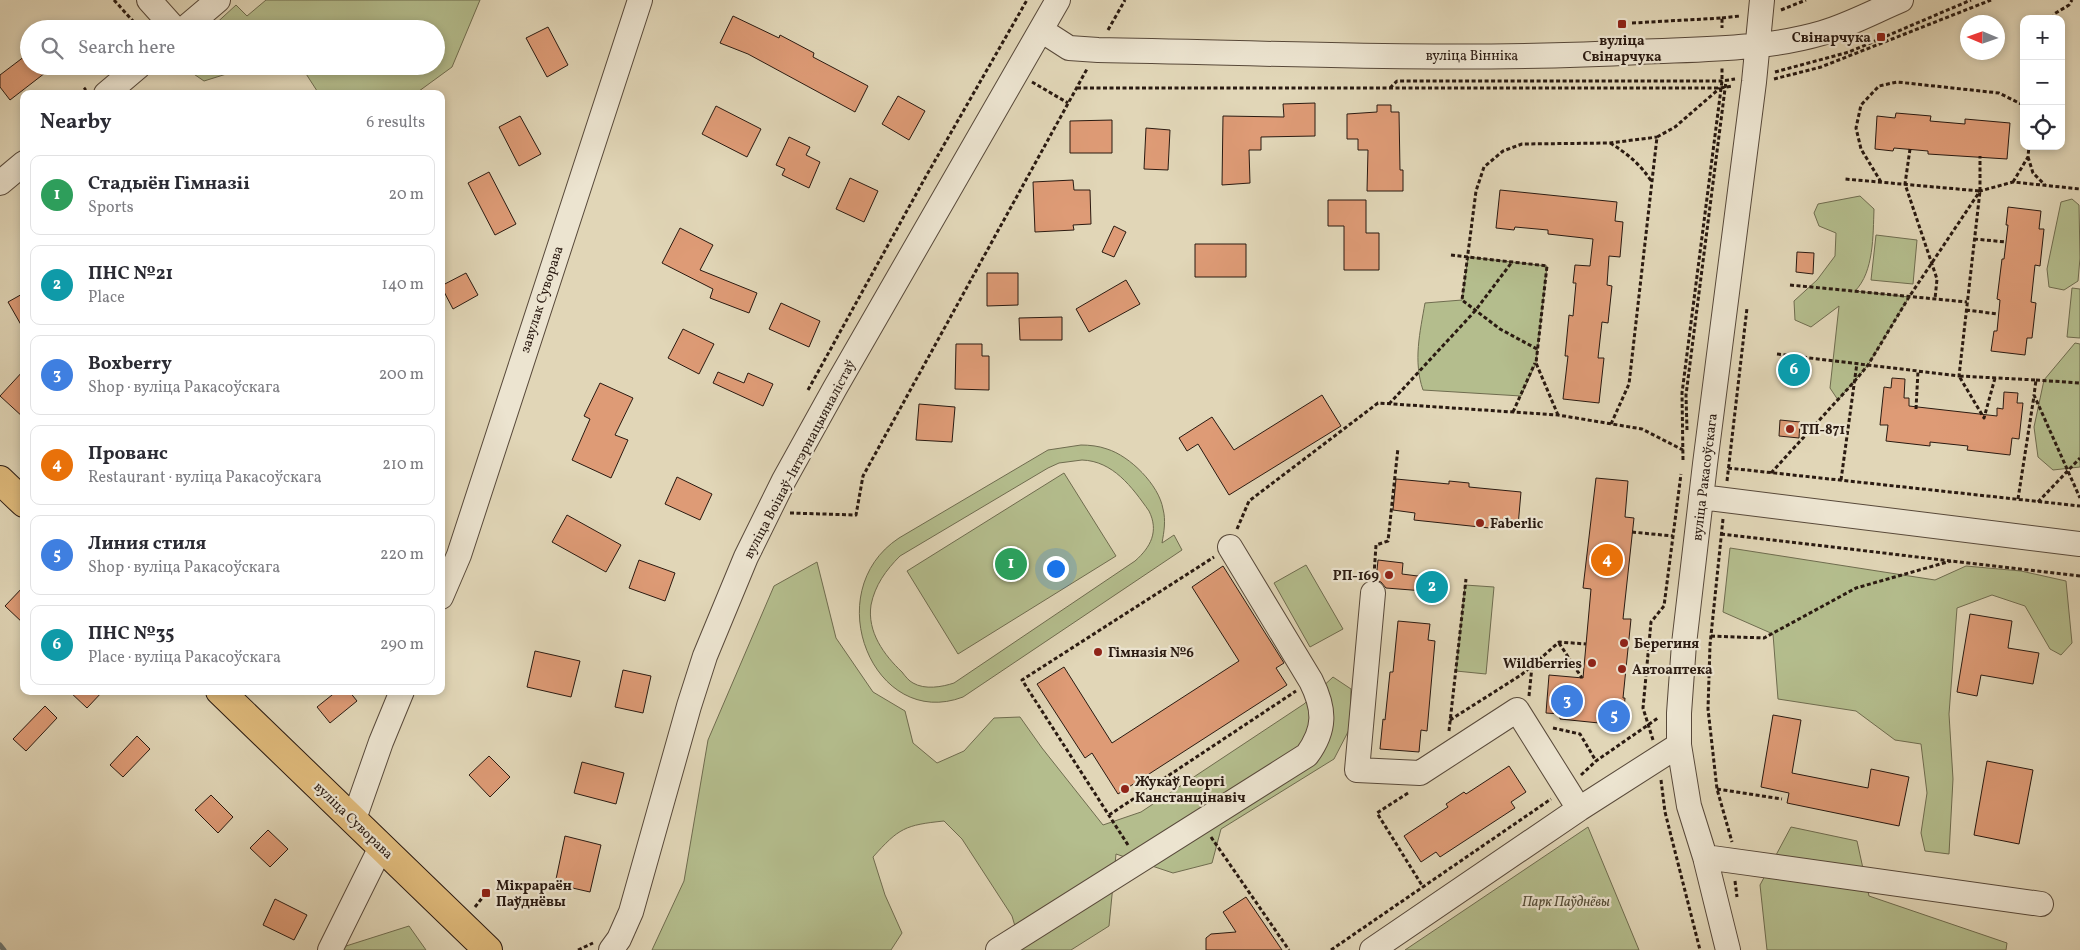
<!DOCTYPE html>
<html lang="en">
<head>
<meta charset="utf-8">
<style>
	body { margin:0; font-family:Vollkorn,serif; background:#f7f7f7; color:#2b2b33 }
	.controls { position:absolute; right:15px; top:15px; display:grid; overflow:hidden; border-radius:10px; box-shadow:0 2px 8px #0003 }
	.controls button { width:45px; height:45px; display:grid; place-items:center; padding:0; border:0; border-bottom:1px solid #e1e1e2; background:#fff; color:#2b2b33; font:25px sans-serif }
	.compass { position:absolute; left:1960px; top:15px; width:45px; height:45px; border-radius:50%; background:#fff; box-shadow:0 2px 8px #0003; rotate:272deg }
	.you { position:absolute; left:1055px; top:568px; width:18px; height:18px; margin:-12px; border:4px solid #fff; border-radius:50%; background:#1a73e8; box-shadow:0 0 0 8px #1a73e833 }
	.badge { display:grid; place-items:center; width:32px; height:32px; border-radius:50%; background:#7c3aed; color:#fff; font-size:16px; font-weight:700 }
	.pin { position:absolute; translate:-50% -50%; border:2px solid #fff; box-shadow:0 1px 5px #0006 }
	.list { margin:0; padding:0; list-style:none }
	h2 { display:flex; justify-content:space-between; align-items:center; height:65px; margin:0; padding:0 20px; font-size:21px }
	h2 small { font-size:16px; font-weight:400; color:#7c7c81 }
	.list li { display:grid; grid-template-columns:32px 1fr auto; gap:15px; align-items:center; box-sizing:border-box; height:80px; margin:0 10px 10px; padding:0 10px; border:1px solid #e1e1e2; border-radius:10px }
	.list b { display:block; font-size:19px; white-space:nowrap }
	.list p { margin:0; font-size:16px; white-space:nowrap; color:#7c7c81 }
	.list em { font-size:16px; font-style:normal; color:#7c7c81 }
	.icon { flex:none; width:28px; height:28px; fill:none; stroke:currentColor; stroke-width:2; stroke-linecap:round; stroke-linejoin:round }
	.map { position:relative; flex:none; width:2080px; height:950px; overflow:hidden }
	.search { position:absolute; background:#fff; box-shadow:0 2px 8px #0003; left:20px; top:20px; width:425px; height:55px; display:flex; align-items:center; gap:12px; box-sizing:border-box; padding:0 18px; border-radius:28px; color:#7c7c81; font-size:19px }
	.panel { position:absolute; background:#fff; box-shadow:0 2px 8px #0003; left:20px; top:90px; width:425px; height:605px; border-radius:10px }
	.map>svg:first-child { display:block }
</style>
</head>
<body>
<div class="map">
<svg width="2080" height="950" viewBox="0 0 2080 950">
	<rect width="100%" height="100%" fill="#e1d6b7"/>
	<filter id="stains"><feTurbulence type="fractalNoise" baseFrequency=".004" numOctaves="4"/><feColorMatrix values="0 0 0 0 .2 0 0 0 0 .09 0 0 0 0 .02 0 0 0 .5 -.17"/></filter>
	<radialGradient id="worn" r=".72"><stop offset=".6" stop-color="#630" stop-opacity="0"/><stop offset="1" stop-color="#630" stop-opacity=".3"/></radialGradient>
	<path fill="#b4bd8d" stroke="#6f6c4f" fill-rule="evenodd" d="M266,0H480L452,67L415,94H319L301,66H436V29H210L236,5L247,16Z
		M182,66H260L236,71L204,81Z
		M1860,196L1874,209C1873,235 1874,272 1855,291L1909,297L1868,365L1838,400L1830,388L1839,306L1811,327L1795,320L1794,301L1817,280L1835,256L1836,233L1819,226L1814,213L1818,204Z
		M2072,199L2079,205L2080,258L2078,281L2064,290L2049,287L2047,269L2061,202Z
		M1876,235L1917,240L1913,284L1871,280Z
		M1468,257L1547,266L1536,363L1521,396L1423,390C1413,361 1420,332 1425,303L1462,300Z
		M2072,288L2080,289V338L2067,337Z
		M2075,343L2080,344V467L2053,470L2038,457L2034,427L2044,380Z
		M1081,445C1089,445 1099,446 1107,449C1130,456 1159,485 1163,509C1166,520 1164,532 1162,543L1174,535L1182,550L963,697C874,731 817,592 899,538L1048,450ZM1082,460C1113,461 1132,487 1149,511C1159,531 1151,547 1135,561L954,683C942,687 925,690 913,683C909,681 905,676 902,672C884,655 867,632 871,605C875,585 886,570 900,556L1048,468L1059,463Z
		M1064,473L1116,556L958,654L907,571Z
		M1730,548L1935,580L1966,566L2021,571L2066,581L2072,643L2061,655L2050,649L2025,606L1992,595L1957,608L1949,714L1953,779L1949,854L1925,851L1921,833L1927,793L1921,744L1895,740L1856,711L1778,699L1773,634L1723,612Z
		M817,562L836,638L873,692L905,711L913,743L937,763L964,751L994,718L1020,717L1042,748L1103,825L1141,812L1304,704L1333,677L1351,689L1350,728L1334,759L1221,829L1212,863L1173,873L1116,854L1109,926L1071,950H1022L1012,916L962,839L944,821C905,825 899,828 873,857L885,895L902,933L891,950H652L684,881L708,740L774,586Z
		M1306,565L1343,629L1310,647L1274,583Z
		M1465,585L1494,587L1486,674L1456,671Z
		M1588,827L1639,950H1405Z
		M1791,827L1857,841L1869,896L2007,943L2006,950H1767L1760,885Z
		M409,926L426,950H343L346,946Z"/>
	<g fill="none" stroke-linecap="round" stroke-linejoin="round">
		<path stroke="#6c7876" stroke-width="5" d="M0,945L4,950"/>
	</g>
	<path fill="#de9b76" stroke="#2a1a11" d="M733,16L779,38L780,35L814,53L813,57L868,86L855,112L748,54L720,43Z
		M548,27L568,65L547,77L526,38Z
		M29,53V66H54L10,100L0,87V75Z
		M898,96L925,111L909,140L882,124Z
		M1315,103V136L1261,137V150H1249L1250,183L1222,185L1223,116L1284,117L1283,104Z
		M1377,105H1391V112H1399L1400,170H1403V191H1367L1368,150H1358V139H1347V114L1377,112Z
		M716,106L761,129L747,157L702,134Z
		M1896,113L1931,116L1930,121L1965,124V119L2010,123L2007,159L1928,154V151L1894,148L1893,151L1875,149L1877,116L1895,118Z
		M520,116L541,154L519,166L499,127Z
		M1112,120V153H1070V121Z
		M1146,128L1170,130L1168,170L1144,169Z
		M789,137L810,147L806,155L820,162L809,188L782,175L785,169L776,165Z
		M489,172L516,224L495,235L468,183Z
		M850,178L878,191L864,222L836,209Z
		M1073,180L1074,190H1090L1091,224L1073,225L1074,230L1035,232L1033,182Z
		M1500,190L1617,202L1615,221L1623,222L1620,257L1609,256L1607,285L1612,286L1608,323L1602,322L1598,358H1604L1599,403L1563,399L1568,356H1565L1569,315L1573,316L1576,283H1573L1575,265L1590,266L1593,239L1548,234V230L1515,227L1514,230L1496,228Z
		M1328,200H1366V233H1379V270H1344V226H1328Z
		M2008,207L2041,211L2039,229H2044L2040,266L2035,265L2031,302L2036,303L2032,338H2027L2025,355L1991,351L1994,331H1997L2000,300L1997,299L2002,259H2004L2008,225H2006Z
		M1114,226L1126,232L1114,257L1102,252Z
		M680,228L713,245L700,270L757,293L749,313L710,298L713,289L662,263Z
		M1195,244H1246V277H1195Z
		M1797,252L1814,253L1813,274L1796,272Z
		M466,273L478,295L453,309L441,286Z
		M987,273H1018V305L987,306Z
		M1126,280L1140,304L1089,332L1076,309Z
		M24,293V330L8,302Z
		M781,303L820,321L809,347L769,329Z
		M1062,317V340H1020L1019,318Z
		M683,329L714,344L699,374L668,358Z
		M956,344H982V356H989V390L955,389Z
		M1786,361L1804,363L1803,378L1784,377Z
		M24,370V418L0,396Z
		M718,372L744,383L748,373L773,384L763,406L713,383Z
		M1892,378L1905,379L1904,398H1909V406L1997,416V408L2003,409L2004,392L2018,393L2017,403H2023L2019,439L2012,438L2010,455L1967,450L1968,446L1930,442V446L1886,441L1888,425H1880L1884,387L1891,388Z
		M600,383L633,398L615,435L628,440L611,478L572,460L590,419L584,416Z
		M1322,395L1341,426L1229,495L1198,444L1187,451L1179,438L1212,417L1234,450Z
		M919,404L955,407L952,442L916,440Z
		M1780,420L1800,422L1799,438L1779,436Z
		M677,477L712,494L700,520L665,504Z
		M1596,478L1628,481L1625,517L1634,518L1623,619H1631L1623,698H1625L1623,720L1600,718L1599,723L1560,719V714L1546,713L1549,675L1583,678L1591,589L1583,588Z
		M1396,479L1449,484V481L1469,483V487L1521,492L1518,526L1500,524L1499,529L1414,520L1415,513L1393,510Z
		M567,515L621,545L606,572L552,542Z
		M639,560L675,573L665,601L629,588Z
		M1378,560L1403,563L1402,574L1441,579L1438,597L1423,595L1424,591L1386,588L1381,582L1376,580Z
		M1223,566L1284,663L1276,668L1287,685L1118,794L1092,753L1085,758L1037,684L1064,667L1112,743L1239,661L1192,587Z
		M24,586V624L5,606Z
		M1970,614L2012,621L2008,648L2039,653L2033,684L1981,675L1977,696L1957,692Z
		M1398,621L1430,624L1428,640L1435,641L1427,731L1421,730L1419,752L1380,749L1383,719L1385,720L1390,672H1393Z
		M535,651L580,661L571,697L527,687Z
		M623,670L651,676L643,713L615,707Z
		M69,691H103L87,708Z
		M337,691H349L357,701L330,723L317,707Z
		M45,706L57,718L26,751L13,739Z
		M1773,715L1801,720L1792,773L1868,788L1871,769L1909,777L1899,826L1787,803L1789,793L1761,787Z
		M137,736L150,749L123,777L110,765Z
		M489,756L510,777L490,797L469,775Z
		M1987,761L2033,770L2019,844L1974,835Z
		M582,762L624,773L616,804L574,793Z
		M1509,766L1526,792L1511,802L1515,808L1440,857L1436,852L1421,862L1404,836L1448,807L1446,804L1464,792L1466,794Z
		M211,795L233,817L218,833L195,810Z
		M268,830L288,849L270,867L250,848Z
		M565,836L601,845L590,892L555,884Z
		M1246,897L1282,950H1206V938L1211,934L1236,932L1223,912Z
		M275,899L307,915L294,940L263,925Z"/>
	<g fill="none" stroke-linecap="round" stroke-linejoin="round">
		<g stroke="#58493a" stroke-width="26">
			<path id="minor" d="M149,0L175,29
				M184,29L218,0
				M1041,30L1069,48L1098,50C1278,53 1459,62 1640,52C1700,49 1764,50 1822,33C1849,25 1875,11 1901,0
				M106,94L139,66
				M0,183L24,163
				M1701,497L2080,544
				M1373,593L1357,770L1420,773L1517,710L1579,809
				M441,597L459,555L640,0
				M354,819L381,742L402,691
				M1705,857L2041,904
				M330,950L381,847
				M611,950L619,939L631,912L689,706L705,656L746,557L784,480L835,388L1058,0
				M998,950L1307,755C1326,729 1325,709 1311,681L1230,547
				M1372,950L1579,809L1679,745
				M1728,950L1705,857L1689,806L1679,745V713L1684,644L1705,464L1754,82L1762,0"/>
		</g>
		<g stroke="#2a1a11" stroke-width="30">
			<path id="major" d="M0,480L24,503
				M220,691L488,950"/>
		</g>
		<path stroke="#2a1a11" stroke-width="3" stroke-dasharray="4 2.5" stroke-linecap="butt" d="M114,0L140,29
			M1781,10L1806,0
			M1722,18L1740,16
			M2053,19L2054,14L2069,5L2072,0
			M1632,23L1722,18V28
			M1108,30L1125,0
			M1775,72L1849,52L1971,0
			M1774,79L1821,67L1991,0
			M1032,82L1068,103
			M1077,88H1720L1733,86
			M1390,88L1397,81H1722L1735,79
			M79,94L86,88
			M1610,143C1628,154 1640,164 1652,182
			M1910,149L1905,184L1937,279L1935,299
			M2028,157L2033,173L2045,185
			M1881,182L1861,149L1856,128L1861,105L1879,86L1897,82L1999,93L2021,104L2024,110
			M2013,182L2028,157L2029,146
			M1980,191V156
			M1974,239L2006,242
			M1451,255L1547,266L1536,363L1558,415
			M1790,285L1967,302
			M1966,310L1998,314
			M1537,349L1500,329L1462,300L1476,191L1484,167L1503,151L1522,144L1610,143L1657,137
			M1777,354L1959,376L1980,191L1845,179
			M1995,378L1984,418L1959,376L2036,380L2034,395L2080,498
			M2036,380L2080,383
			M808,390L925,178L1027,0
			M1389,404L1475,311L1512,262
			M1916,409L1918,371
			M1513,412L1535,363
			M1611,424L1629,384L1657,137L1675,127L1720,88
			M1687,430L1686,395L1726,81
			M1683,460L1682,393L1722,81V67
			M1728,468L2080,506
			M1771,473L1854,382L1868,365L1909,297L1980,191L2013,182L2080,189
			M1841,480L1857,363
			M1727,481L1747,308
			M2018,499L2034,396
			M2038,502L2080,458
			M790,513L856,515L863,476L1087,69
			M1723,519L1710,645L1708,709L1717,789L1732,842
			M1237,529L1249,501L1378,403L1558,415L1642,429L1683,450
			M1632,532L1673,536
			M1721,534L2080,576
			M1374,575L1376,545L1388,541L1398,448
			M1711,636L1764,638L1856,588L1951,561
			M1559,643L1582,678
			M1529,696L1532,666L1559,642L1586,644
			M1450,720L1521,675L1532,666
			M1553,728L1580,734L1596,761
			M1449,731L1466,579
			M1653,740L1643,708L1651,622L1664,606L1681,474
			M1581,775L1596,761L1658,718
			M1661,780L1665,812L1700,950
			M1717,789L1782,799
			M1408,793L1377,813L1423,887
			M1109,815L1296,691
			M1211,837L1289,950
			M1128,845L1022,680L1214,557
			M1735,881L1737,897
			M475,907L486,893
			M578,950L593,943
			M1331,950L1551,799"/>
		<use href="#minor" stroke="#ece4d0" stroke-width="24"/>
		<use href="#major" stroke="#e0bb7c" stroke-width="28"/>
	</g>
	<g fill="#8f2418" stroke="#ece4d0" stroke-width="2">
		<rect x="1617" y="19" width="10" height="10" rx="2.5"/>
		<rect x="1876" y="32" width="10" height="10" rx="2.5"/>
		<circle cx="1790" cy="429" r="5"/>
		<circle cx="1480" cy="523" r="5"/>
		<circle cx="1389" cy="575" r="5"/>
		<circle cx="1624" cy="643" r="5"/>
		<circle cx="1098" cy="652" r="5"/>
		<circle cx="1592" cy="663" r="5"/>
		<circle cx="1622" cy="669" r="5"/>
		<circle cx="1125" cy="789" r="5"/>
		<rect x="481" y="888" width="10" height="10" rx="2.5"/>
	</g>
	<g text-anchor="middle" stroke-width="4.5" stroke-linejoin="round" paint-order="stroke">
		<g font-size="14" font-weight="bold" fill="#2a1a11" stroke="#ece4d0" text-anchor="start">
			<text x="1871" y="42" text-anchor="end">Свінарчука</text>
			<text x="1622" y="45" text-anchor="middle">вуліца<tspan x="1622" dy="16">Свінарчука</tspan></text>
			<text x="1800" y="434">ТП-871</text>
			<text x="1490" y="528">Faberlic</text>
			<text x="1379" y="580" text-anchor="end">РП-169</text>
			<text x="1634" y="648">Берегиня</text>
			<text x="1108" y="657">Гімназія №6</text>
			<text x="1582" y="668" text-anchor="end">Wildberries</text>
			<text x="1632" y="674">Автоаптека</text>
			<text x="1135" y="786">Жукаў Георгі<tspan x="1135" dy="16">Канстанцінавіч</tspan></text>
			<text x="496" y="890">Мікрараён<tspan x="496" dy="16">Паўднёвы</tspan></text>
		</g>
		<g font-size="14" fill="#2a1a11" stroke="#ece4d0">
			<text x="1472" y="60">вуліца Вінніка</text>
			<text transform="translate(541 299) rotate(-72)" y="5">завулак Суворава</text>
			<text transform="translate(799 459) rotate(-62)" y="5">вуліца Воінаў-Інтэрнацыяналістаў</text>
			<text transform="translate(1704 477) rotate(-83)" y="5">вуліца Ракасоўскага</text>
			<text transform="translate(354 820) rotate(44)" y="5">вуліца Суворава</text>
		</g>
		<g font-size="14" font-style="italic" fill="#534b36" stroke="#ece4d0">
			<text x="1566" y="906">Парк Паўднёвы</text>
		</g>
	</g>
	<rect width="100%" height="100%" filter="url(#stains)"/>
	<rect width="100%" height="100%" fill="url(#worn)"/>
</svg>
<div class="controls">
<button>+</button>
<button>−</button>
<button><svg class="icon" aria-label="locate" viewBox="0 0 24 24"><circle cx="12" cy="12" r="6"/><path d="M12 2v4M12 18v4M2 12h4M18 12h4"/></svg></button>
</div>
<svg class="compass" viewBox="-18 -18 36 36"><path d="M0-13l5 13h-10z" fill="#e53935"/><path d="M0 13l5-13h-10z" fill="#7c7c81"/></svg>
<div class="you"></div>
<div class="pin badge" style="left:1011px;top:564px;background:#2e9e5b">1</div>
<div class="pin badge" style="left:1432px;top:587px;background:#0f9aa8">2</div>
<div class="pin badge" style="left:1567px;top:701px;background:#3f7fe0">3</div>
<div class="pin badge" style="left:1607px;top:560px;background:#e8710a">4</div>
<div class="pin badge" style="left:1614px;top:716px;background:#3f7fe0">5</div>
<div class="pin badge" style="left:1794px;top:370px;background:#0f9aa8">6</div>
<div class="search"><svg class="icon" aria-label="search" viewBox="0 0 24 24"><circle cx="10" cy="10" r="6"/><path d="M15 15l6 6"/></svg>Search here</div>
<section class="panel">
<h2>Nearby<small>6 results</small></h2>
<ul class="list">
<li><span class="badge" style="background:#2e9e5b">1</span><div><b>Стадыён Гімназіі</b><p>Sports</p></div><em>20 m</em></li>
<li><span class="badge" style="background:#0f9aa8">2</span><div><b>ПНС №21</b><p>Place</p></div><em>140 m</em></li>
<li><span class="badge" style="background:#3f7fe0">3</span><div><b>Boxberry</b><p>Shop · вуліца Ракасоўскага</p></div><em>200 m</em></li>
<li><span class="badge" style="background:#e8710a">4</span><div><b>Прованс</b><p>Restaurant · вуліца Ракасоўскага</p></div><em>210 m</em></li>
<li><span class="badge" style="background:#3f7fe0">5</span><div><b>Линия стиля</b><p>Shop · вуліца Ракасоўскага</p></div><em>220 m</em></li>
<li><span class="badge" style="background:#0f9aa8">6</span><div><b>ПНС №35</b><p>Place · вуліца Ракасоўскага</p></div><em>290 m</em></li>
</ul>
</section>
</div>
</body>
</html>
